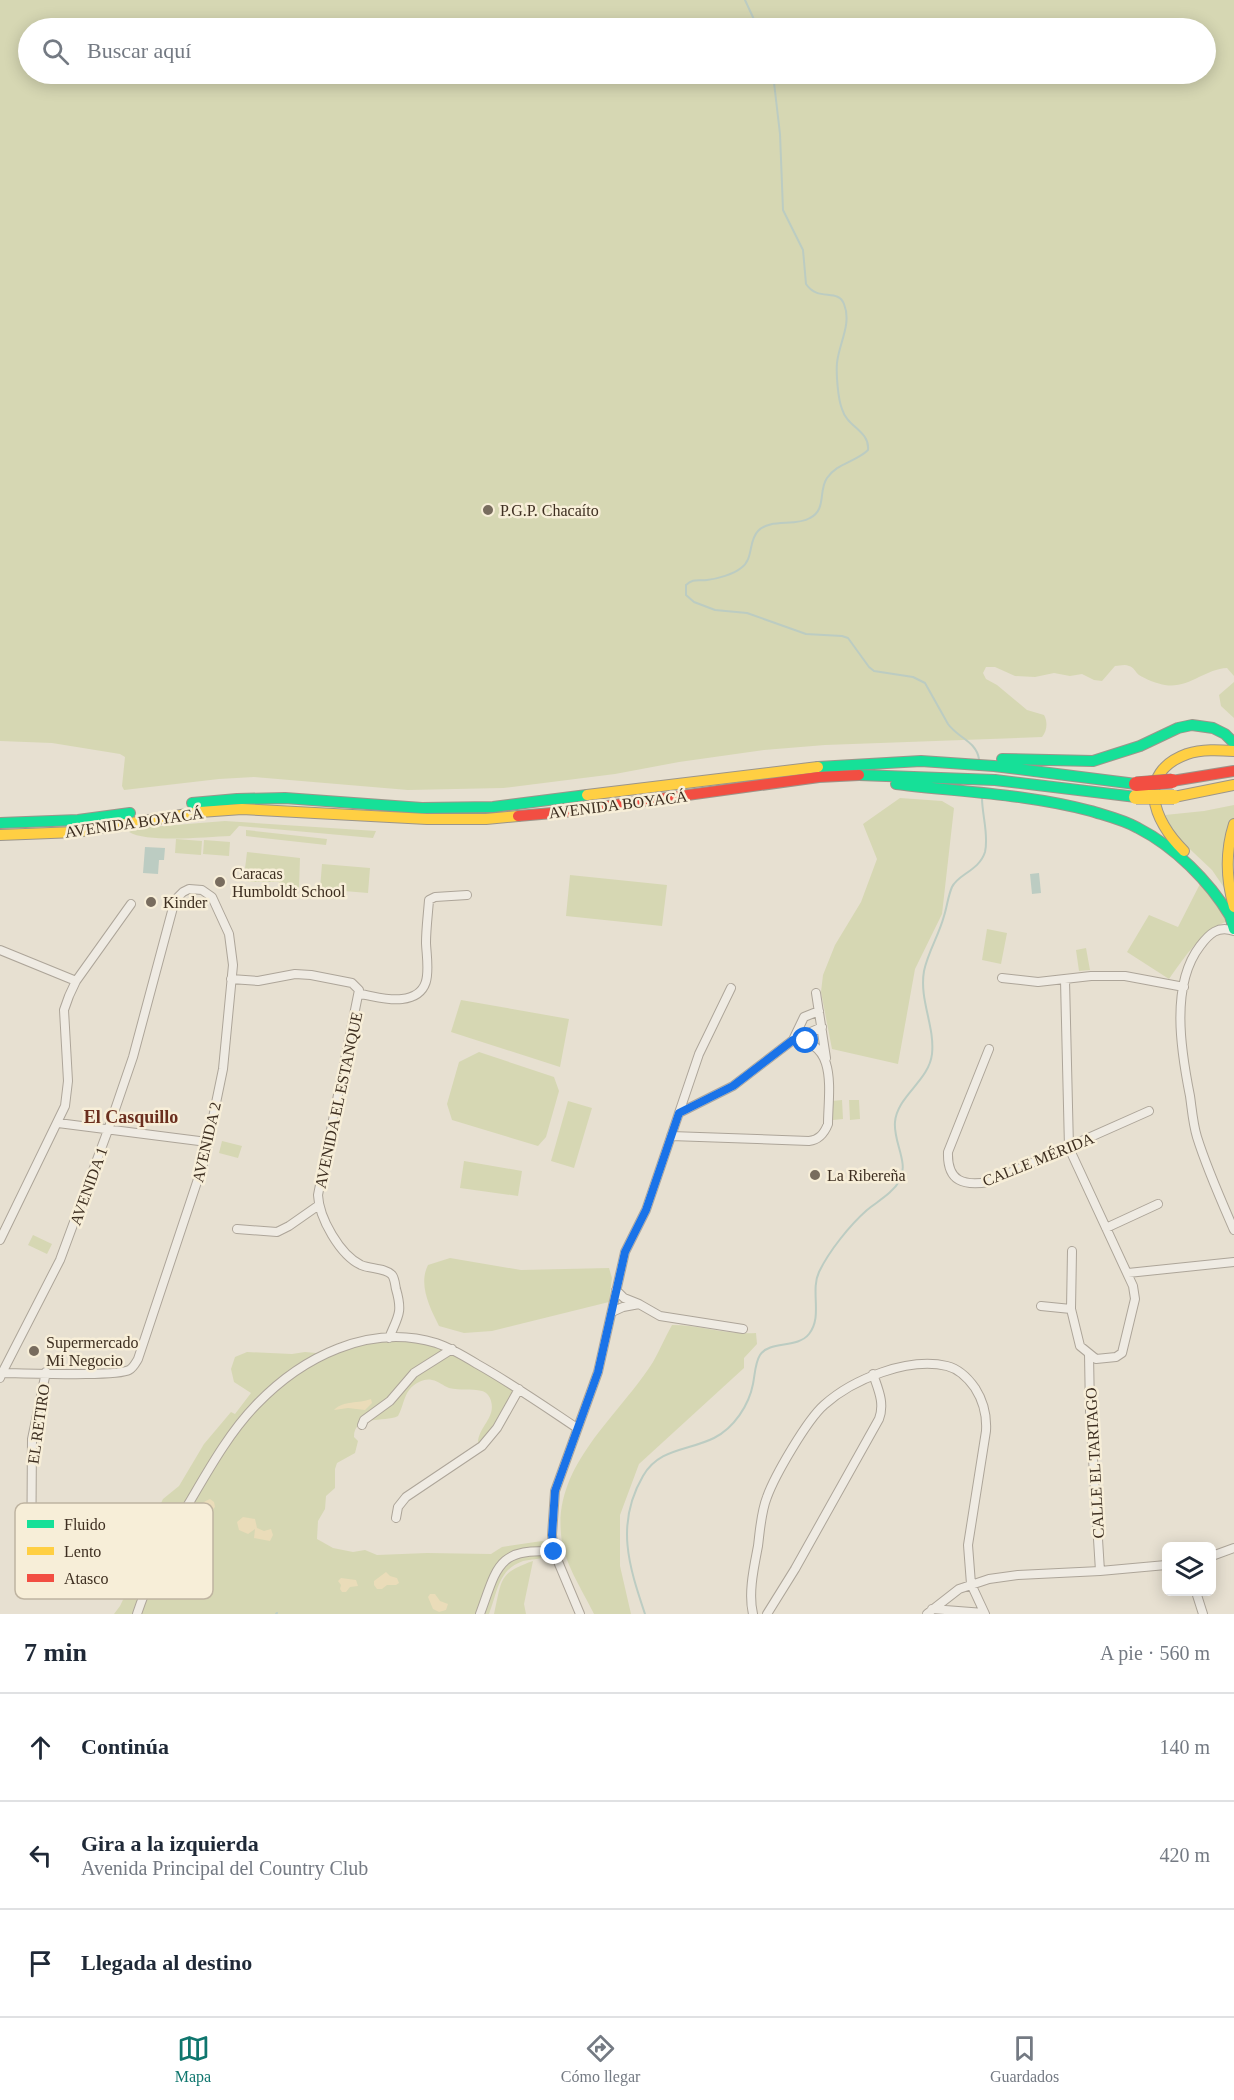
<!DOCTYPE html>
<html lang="es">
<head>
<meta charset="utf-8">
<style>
	body { margin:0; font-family:"Times New Roman",serif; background:#f6f6f7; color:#1f2937 }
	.controls { position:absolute; right:18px; bottom:18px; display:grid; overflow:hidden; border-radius:9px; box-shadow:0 3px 15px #0003 }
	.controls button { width:54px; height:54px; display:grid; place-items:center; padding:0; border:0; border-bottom:2px solid #e0e1e3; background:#fff; color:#1f2937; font:30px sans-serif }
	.stop { position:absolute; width:18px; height:18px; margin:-14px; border:4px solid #1a73e8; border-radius:50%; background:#fff }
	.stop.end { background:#1a73e8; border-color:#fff; box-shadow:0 2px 6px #0008 }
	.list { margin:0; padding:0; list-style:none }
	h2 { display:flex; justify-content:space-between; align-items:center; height:78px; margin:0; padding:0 24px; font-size:26px }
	h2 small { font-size:20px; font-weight:400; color:#747a83 }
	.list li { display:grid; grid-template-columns:39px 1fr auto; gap:18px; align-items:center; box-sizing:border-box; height:108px; padding:0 24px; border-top:2px solid #e0e1e3 }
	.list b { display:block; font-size:22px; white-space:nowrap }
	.list p { margin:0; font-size:20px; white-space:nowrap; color:#747a83 }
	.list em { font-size:20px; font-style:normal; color:#747a83 }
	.icon { flex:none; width:33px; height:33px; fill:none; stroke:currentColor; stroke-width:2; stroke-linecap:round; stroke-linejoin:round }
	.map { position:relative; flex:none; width:1234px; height:1614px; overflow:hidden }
	.search { position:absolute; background:#fff; box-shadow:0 3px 15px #0003; left:18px; right:18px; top:18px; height:66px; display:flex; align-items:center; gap:15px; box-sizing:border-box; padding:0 21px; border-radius:33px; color:#747a83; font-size:22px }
	.sheet { height:402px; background:#fff }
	nav { display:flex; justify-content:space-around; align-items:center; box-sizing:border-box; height:84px; border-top:2px solid #e0e1e3; background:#fff; font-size:16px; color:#747a83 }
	nav a { display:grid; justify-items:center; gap:3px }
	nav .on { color:#0f766e }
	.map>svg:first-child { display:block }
</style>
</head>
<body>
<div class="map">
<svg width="1234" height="1614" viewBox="0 0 1234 1614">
	<rect width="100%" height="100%" fill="#e7e0d1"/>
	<path fill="#d6d7b3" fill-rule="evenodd" d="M0,0H1234V676L1227,668C1205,669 1188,689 1165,685C1158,684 1145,679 1139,675C1135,672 1134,667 1129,666C1125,664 1119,666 1115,666L1102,681L1094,680L1082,674L1070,676L1054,673L1035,677L1015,676L995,667H986L983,673L986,679L997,685L1027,710L1044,715C1048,722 1047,731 1042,737L825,745L764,750L679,762L615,774L503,788L408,790L254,777L219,779L124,790L122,786L125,757L120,754L52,743L0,741ZM28,28H1206V74H28Z
		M1234,682V718L1221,706L1219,695Z
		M900,798L942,801L954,808L942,914L915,969L898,1064L832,1049L821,992L823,975L835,945L861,902L877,859L863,824Z
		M1234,805V828L1225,889L1212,870L1176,836L1165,815L1204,811Z
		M225,821L376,831L373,838L239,826L230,836C207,837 147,843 129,832L138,828Z
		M246,830L327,839L326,845L246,836Z
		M176,839L202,841L201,855L175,853Z
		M204,840L230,842L229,856L203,854Z
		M247,852L300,858L299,889H280L279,882H248L244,877Z
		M322,864L370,868L368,893L320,889Z
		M570,875L667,885L662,926L566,916Z
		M1200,884L1228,921C1201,931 1185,957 1169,979L1127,952L1149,915L1178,927Z
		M987,929L1007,933L1001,964L982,960Z
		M1086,948L1090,970L1079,971L1076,950Z
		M461,1000L569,1019L560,1067L451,1032Z
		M479,1052L554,1077L559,1091L546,1137L538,1146L452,1120L447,1104L459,1062Z
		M842,1100L843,1119L833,1120L832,1101Z
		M849,1100H859L860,1119L850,1120Z
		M568,1101L592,1108L574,1168L551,1161Z
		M222,1141L242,1146L238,1158L219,1153Z
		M464,1161L522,1171L518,1196L460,1188Z
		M33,1235L52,1244L47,1254L28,1245Z
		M450,1258L521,1270L609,1268L612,1278L609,1302L492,1331L464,1333L439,1326C430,1308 418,1285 428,1265Z
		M672,1325C700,1325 727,1335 756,1333L757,1344L744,1358V1368L639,1464L620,1515V1566L631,1614H594C582,1589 563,1562 561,1534C554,1464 619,1416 653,1362C660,1350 665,1337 672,1325Z
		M361,1340L435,1343L519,1389L482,1446L478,1443C478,1427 496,1418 491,1401C490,1396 486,1392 482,1391C471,1388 460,1391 449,1388C443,1386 439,1381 432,1380C427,1379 423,1380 419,1382C403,1390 405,1404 398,1416C384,1423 354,1414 354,1437L358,1441L355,1453L337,1463L335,1469V1488L326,1496L325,1509L318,1521L317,1539L333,1548L353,1552L365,1550L377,1555L427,1553L491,1554L502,1547L542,1541L548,1542L546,1556C539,1560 531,1559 523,1561C498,1570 498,1591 489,1614H114L120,1606L141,1562L156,1524L157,1511L163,1499L179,1486L204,1444L231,1412L235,1414L251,1393L234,1382L231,1369L235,1357L247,1352L292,1354L305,1352L316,1353L320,1357Z
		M533,1561L524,1604L526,1614H494C502,1580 498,1573 533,1561Z"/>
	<path fill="#eadcb9" d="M371,1399L372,1403L365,1410L348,1408L334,1410C344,1400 358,1404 371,1399Z
		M210,1499L214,1502L215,1507L205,1518L198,1522L197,1530L188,1532L186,1528C191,1514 197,1504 210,1499Z
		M243,1517L255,1519L257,1528L264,1531L271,1529L273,1535L270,1541L254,1538L255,1529L248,1534L239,1530L237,1522Z
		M386,1572L390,1576L397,1578L399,1583L396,1585H387L382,1589H377L374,1585V1581Z
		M341,1578L356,1580L358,1586L350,1587L346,1592H342L340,1589L341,1585L338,1581Z
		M435,1594L440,1601L448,1604L446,1610L439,1612L433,1609L428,1597L430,1594Z"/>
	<path fill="#bcccc2" d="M145,847L165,848L164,860H159L158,874L143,873Z
		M1039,873L1041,893L1032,894L1030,874Z"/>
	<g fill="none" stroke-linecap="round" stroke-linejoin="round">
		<path stroke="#bcccc2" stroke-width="2" d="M745,0L758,28
			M773,74L780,134L783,210L803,250L806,284C818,302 838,288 844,304C852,324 839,343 837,363C836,374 838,399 842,409C847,427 870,431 868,450C856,462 837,463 827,478C818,491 827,509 810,518C795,527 770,518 758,531C748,541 754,559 741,568C734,574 717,579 707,580C698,581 693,578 686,585V595L694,602L715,610L747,613L806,634L842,636L848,638L869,667L874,671L913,677L925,683L948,724C958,738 976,741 979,759
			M276,1614L277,1613
			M645,1614C629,1566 615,1524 643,1476C659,1448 688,1451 714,1438C734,1428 749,1405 753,1384C755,1374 755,1363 760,1355C770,1340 797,1349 809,1334C823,1317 810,1291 819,1272C829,1251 850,1225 867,1210C878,1201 893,1193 900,1180C909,1162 893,1142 895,1122C897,1096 929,1081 932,1054C935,1026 919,1000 924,971C928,952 939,935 944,916C947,907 948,896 952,887C958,874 979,871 985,852C989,835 982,815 982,798"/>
		<g stroke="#ada599" stroke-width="10">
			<path id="street" d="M1234,931C1218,925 1209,934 1200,946C1170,985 1181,1051 1190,1096C1192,1110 1193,1124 1197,1137C1207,1169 1221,1200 1234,1230
				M0,950L76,981
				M1002,978L1038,982L1091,976H1125L1184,987
				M231,979L258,981L295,974L311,975L352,983L359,990L318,1195C319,1218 340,1255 361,1265C370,1269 386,1268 392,1275C395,1279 395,1285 396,1289C403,1313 398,1316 389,1338
				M816,993L826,1058
				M360,994C373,996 389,1001 402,999C435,995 427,966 426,943C426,929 428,914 429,900L435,897L467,895
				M793,1040L804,1017L819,1011
				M989,1049L948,1152C947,1182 964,1186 989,1182L1149,1111
				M679,1113L733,1086L793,1040L822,1027
				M58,1123L207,1142
				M671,1136L809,1141C819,1140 824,1134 828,1124C828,1093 839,1041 793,1040
				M1106,1228L1158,1204
				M237,1229L277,1232L289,1226L319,1205
				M0,1240L65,1106L68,1081L64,1010L69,996L76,981L131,904
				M1128,1273L1234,1262
				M616,1290L624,1298L639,1304
				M1041,1306L1071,1309L1080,1346L1096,1359L1116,1357L1122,1353L1135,1299L1133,1286L1069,1148L1065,980
				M1071,1309L1072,1251
				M612,1312L623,1307L639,1304L660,1316L743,1329
				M1089,1354L1090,1411L1100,1571
				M0,1373H2C24,1373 116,1377 129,1370C133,1368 135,1364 138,1359L204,1161L223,1069L233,965L229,934L212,897L202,890L189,889L183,892L175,900L133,1057L108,1130L60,1260L2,1373L0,1378
				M362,1425L364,1420L390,1401L414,1373L452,1349
				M396,1518L398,1507L406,1497L482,1446L497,1428L519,1389
				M1212,1556L1234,1548
				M31,1583L32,1439L46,1372
				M1196,1592L1203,1614
				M932,1609L984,1613
				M137,1614C150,1575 169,1538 189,1503C209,1469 229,1433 256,1405C302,1357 369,1323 436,1343C451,1348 464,1356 477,1364C511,1383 544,1406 577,1428
				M480,1614C497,1568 497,1547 554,1552
				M580,1614L554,1552L552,1535L555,1491L598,1372L625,1252L646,1210L699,1054L731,988
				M753,1614C748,1593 754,1567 758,1546C760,1530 761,1512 767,1497C775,1475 807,1420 824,1405C853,1379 908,1357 947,1366C959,1369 968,1378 975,1388C984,1402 987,1415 986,1431L968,1545L971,1584L985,1614
				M767,1614L795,1569L879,1419C885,1403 878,1389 873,1374
				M927,1614L959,1589L989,1579L1018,1575L1100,1571L1166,1565"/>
		</g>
		<g stroke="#9c958a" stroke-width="12">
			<path id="fast" d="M1002,759L1093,761L1140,746L1178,728L1192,725L1213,728L1225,734L1234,743
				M818,767L921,761L994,766L1136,784
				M859,775L995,780L1136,797
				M896,784C961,792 1028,794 1091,811C1107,816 1124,820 1138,828C1175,847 1209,881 1230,916
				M192,803L237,799L285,798L422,808L493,807L587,795
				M0,823L78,820L130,813
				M1230,916L1234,929"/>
		</g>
		<g stroke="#9c958a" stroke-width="12">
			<path id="slow" d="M587,795L818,767
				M1174,797L1234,785
				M1234,824C1225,852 1226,879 1234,907
				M0,835L76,832L200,812L242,809L427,819H486L518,816
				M1184,851C1153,821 1135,773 1187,754C1202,749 1219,750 1234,751"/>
		</g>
		<g stroke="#9c958a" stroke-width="12">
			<path id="jam" d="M1172,781L1234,771
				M518,816L564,812L819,777L859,775"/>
		</g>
		<use href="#street" stroke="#efebe3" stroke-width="8"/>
		<use href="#fast" stroke="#16e098" stroke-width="10"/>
		<use href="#slow" stroke="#ffcf43" stroke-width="10"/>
		<use href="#jam" stroke="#f24e42" stroke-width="10"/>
		<g stroke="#928b80" stroke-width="15" stroke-linecap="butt">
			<path id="slow-bridge" d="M1136,797H1174"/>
		</g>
		<g stroke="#928b80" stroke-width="15" stroke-linecap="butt">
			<path id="jam-bridge" d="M1136,784L1172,781"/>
		</g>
		<use href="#slow-bridge" stroke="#ffcf43" stroke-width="14"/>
		<use href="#jam-bridge" stroke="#f24e42" stroke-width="14"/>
	</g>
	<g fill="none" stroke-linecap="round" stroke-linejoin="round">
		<path stroke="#1a73e8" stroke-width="8" d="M554,1552L552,1535L555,1491L598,1372L625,1252L646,1210L679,1113L733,1086L793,1040L806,1041"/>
	</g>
	<g fill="#786c5e" stroke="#f7eed8" stroke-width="2">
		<circle cx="488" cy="510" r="6"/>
		<circle cx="220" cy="882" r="6"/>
		<circle cx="151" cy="902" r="6"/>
		<circle cx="815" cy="1175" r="6"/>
		<circle cx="34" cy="1351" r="6"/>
	</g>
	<g text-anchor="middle" stroke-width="5" stroke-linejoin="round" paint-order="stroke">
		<g font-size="16" fill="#3d2e20" stroke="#f7eed8" text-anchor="start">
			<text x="500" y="516">P.G.P. Chacaíto</text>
			<text x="232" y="879">Caracas<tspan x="232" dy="18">Humboldt School</tspan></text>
			<text x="163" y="908">Kinder</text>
			<text x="827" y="1181">La Ribereña</text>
			<text x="46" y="1348">Supermercado<tspan x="46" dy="18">Mi Negocio</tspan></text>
		</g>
		<g font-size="16" fill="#3d2e20" stroke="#f7eed8">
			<text transform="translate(618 804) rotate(-7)" y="6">AVENIDA BOYACÁ</text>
			<text transform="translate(134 822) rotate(-8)" y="6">AVENIDA BOYACÁ</text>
			<text transform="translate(338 1100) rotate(-78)" y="6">AVENIDA EL ESTANQUE</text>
			<text transform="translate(206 1142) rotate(-77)" y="6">AVENIDA 2</text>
			<text transform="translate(1038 1159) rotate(-22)" y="6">CALLE MÉRIDA</text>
			<text transform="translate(88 1186) rotate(-70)" y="6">AVENIDA 1</text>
			<text transform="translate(38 1424) rotate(-82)" y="6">EL RETIRO</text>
			<text transform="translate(1094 1463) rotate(-93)" y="6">CALLE EL TARTAGO</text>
		</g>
		<g font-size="18" font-weight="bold" fill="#6b2e1e" stroke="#f7eed8">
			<text x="131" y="1123">El Casquillo</text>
		</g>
	</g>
	<rect x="15" y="1503" width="198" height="96" rx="9" fill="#f7eed8" stroke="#bfb4a1" stroke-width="1.5"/>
	<rect x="27" y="1520" width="27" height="8" fill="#16e098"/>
	<rect x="27" y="1547" width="27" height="8" fill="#ffcf43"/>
	<rect x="27" y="1574" width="27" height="8" fill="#f24e42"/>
	<g font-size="16" fill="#3d2e20">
		<text x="64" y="1530">Fluido</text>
		<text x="64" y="1557">Lento</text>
		<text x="64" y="1584">Atasco</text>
	</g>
</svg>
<div class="controls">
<button><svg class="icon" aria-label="layers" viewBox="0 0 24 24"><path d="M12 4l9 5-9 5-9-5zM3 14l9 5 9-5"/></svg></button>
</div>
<div class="stop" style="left:806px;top:1041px"></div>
<div class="stop end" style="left:554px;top:1552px"></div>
<div class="search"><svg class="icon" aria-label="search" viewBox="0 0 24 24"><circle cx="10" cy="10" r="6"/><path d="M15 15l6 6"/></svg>Buscar aquí</div>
</div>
<section class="sheet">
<h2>7 min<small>A pie · 560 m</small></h2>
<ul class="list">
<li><svg class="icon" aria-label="ahead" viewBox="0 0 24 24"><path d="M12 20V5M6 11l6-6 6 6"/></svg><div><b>Continúa</b></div><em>140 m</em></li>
<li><svg class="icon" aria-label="left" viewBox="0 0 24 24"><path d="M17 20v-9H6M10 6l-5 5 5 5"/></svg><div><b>Gira a la izquierda</b><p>Avenida Principal del Country Club</p></div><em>420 m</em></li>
<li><svg class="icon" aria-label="arrive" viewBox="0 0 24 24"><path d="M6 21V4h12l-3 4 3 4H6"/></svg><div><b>Llegada al destino</b></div></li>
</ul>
</section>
<nav>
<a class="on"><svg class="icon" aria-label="map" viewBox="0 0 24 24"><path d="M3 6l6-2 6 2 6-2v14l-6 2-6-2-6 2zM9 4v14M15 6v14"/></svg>Mapa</a>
<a><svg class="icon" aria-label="directions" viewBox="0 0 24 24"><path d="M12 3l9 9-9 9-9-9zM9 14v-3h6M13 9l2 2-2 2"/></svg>Cómo llegar</a>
<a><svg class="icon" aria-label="saved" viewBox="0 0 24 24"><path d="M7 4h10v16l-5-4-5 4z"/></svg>Guardados</a>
</nav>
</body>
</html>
